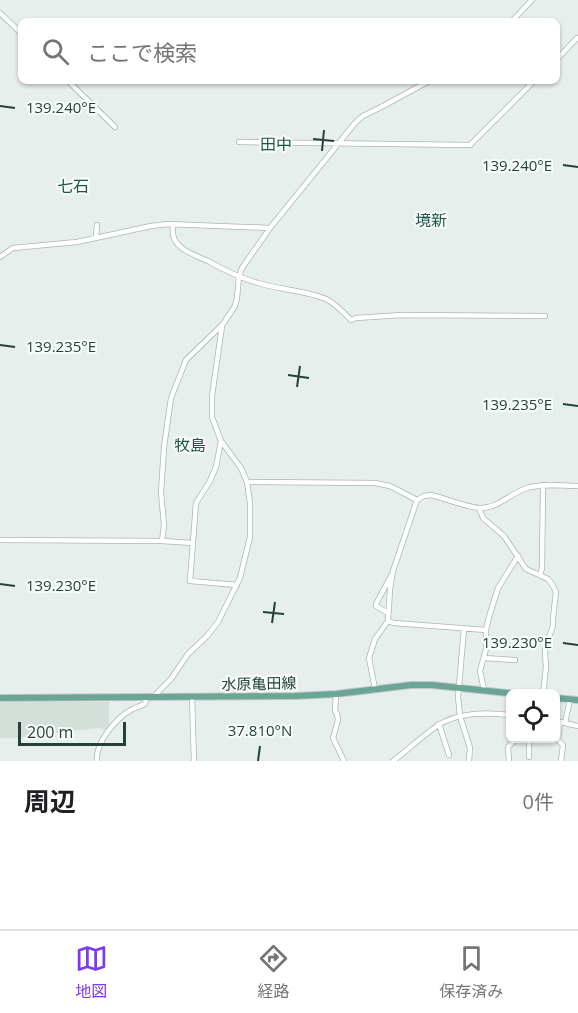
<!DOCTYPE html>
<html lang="ja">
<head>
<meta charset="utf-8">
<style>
	body { margin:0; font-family:"Open Sans","Noto Sans JP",sans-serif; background:#f2f2f2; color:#202124 }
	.controls { position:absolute; right:18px; bottom:18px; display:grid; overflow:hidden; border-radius:9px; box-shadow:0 2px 4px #0004 }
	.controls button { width:54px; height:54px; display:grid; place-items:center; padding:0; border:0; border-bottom:2px solid #e0e0e0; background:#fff; color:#202124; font:30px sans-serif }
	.scale { position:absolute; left:18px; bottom:15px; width:108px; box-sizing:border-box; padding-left:6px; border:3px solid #24423a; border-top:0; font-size:16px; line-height:21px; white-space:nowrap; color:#24423a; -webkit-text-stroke:4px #f7fbf9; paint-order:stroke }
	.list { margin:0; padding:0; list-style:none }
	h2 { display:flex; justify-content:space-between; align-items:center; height:78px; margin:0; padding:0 24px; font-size:26px }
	h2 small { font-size:20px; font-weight:400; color:#757577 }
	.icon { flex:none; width:33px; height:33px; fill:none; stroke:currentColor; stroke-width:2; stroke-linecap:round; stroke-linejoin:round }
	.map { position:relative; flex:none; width:578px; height:761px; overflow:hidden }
	.search { position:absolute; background:#fff; box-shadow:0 2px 4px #0004; left:18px; right:18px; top:18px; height:66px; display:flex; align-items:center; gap:15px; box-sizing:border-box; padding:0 21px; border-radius:9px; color:#757577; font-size:22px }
	.sheet { height:168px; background:#fff }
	nav { display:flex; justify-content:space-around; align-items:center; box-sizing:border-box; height:84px; border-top:2px solid #e0e0e0; background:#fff; font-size:16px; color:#757577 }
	nav a { display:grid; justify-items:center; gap:3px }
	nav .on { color:#7c3aed }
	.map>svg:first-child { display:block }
</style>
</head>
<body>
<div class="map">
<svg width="578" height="761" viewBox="0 0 578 761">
	<rect width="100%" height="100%" fill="#e6efeb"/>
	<path fill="#d4dfda" d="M0,702H109V728L107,730L99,728L62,732L47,736L39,735L14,738H0Z"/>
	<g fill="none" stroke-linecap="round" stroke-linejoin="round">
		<g stroke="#a8b8b2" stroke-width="6">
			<path id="minor" d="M0,13L21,33
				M512,21L532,0
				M557,59L577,38
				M68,81L115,127
				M239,142L470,145L534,81
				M173,224C173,228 172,234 174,238C178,250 197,256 208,261C224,270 240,278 258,283C281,290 304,290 326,299C336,304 344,313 351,320L356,318L401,315L545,316
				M96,237L97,225
				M0,257L13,248L77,242L151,226L168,224L270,228
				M221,441L216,467L210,481L196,503L190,581L237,585
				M247,482L375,483L390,486L417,500
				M479,508L483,518L504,536L526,569L548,579L552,584L556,592L553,618V626L546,645L545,653L546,667L543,694
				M0,540L162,541L192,543
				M162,541L164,525L161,492L164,447L171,398L186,360L223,324L235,306L237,298L239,276L242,268L270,228L355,123L363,116L385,105L429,81
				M540,575L542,568L543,485
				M388,613L376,606V604L391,576
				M388,621L394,623L486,630
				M464,629L458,697L460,716L470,748L469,761
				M484,658L515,660
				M375,689L369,658L375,639L388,621L390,589L393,571L417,500L424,496L431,495C444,498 469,508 481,508C498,508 511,493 527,488C543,483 562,486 578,486
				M484,690L480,671L486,649V630L489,617L498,588L518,556
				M336,694L335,711L337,714L338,720L333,738L344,761
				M155,697L157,693L171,679L188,654L207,636L218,622L240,578L250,537V503L247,482L241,468L221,441L212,417V396L222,326
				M192,697L194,761
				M556,721L578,726
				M560,722L558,740L563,745L561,761
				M565,723L570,699
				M439,724L449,755
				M529,738V757
				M97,761C95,743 116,718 131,710C135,707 141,706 145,704L147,697
				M393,761C408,750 422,736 437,726C457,712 488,712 510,715
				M509,761L508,747L514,741L515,738"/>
		</g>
		<g stroke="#c2cac8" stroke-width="8">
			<path id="major" d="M0,698L295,696L336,694L411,685H432L517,694
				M556,698L578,700"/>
		</g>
		<use href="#minor" stroke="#fff" stroke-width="4.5"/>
		<use href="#major" stroke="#6aa596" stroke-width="6"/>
	</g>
	<path fill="none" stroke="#24423a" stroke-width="2" d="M0,106L15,108M313,139L334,141M322,151L324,130M563,165L578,167M0,345L15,347M288,375L309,378M297,387L300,366M563,404L578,406M0,584L15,586M263,612L284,614M272,623L275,602M563,643L578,645M258,761L260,746"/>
	<g text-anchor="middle" stroke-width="4.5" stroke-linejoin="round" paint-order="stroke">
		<g font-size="15" fill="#24423a" stroke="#f7fbf9">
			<text transform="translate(259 684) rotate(-1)" y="5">水原亀田線</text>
		</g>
		<g font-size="16" fill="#1f5548" stroke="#f7fbf9">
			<text x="276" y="150">田中</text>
			<text x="73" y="192">七石</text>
			<text x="431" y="226">境新</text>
			<text x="190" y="451">牧島</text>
		</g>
	</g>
	<g font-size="15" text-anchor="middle" fill="#24423a" stroke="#f7fbf9" stroke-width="4.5" stroke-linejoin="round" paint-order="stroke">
		<text x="61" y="113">139.240°E</text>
		<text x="517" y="171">139.240°E</text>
		<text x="61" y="352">139.235°E</text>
		<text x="517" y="410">139.235°E</text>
		<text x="61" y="591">139.230°E</text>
		<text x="517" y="648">139.230°E</text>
		<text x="260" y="736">37.810°N</text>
	</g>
</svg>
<div class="controls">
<button><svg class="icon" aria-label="locate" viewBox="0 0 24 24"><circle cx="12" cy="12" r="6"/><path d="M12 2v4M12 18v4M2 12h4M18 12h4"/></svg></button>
</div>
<div class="scale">200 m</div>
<div class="search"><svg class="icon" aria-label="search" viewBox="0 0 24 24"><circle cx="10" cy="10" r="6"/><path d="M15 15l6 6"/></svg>ここで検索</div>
</div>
<section class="sheet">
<h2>周辺<small>0件</small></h2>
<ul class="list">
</ul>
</section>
<nav>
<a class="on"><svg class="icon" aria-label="map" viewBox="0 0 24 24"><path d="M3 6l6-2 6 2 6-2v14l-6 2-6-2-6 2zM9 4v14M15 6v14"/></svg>地図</a>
<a><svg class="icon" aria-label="directions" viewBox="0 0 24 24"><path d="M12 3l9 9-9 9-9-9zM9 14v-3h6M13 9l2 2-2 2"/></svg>経路</a>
<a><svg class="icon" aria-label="saved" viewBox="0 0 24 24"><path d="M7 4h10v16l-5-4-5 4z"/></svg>保存済み</a>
</nav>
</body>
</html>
